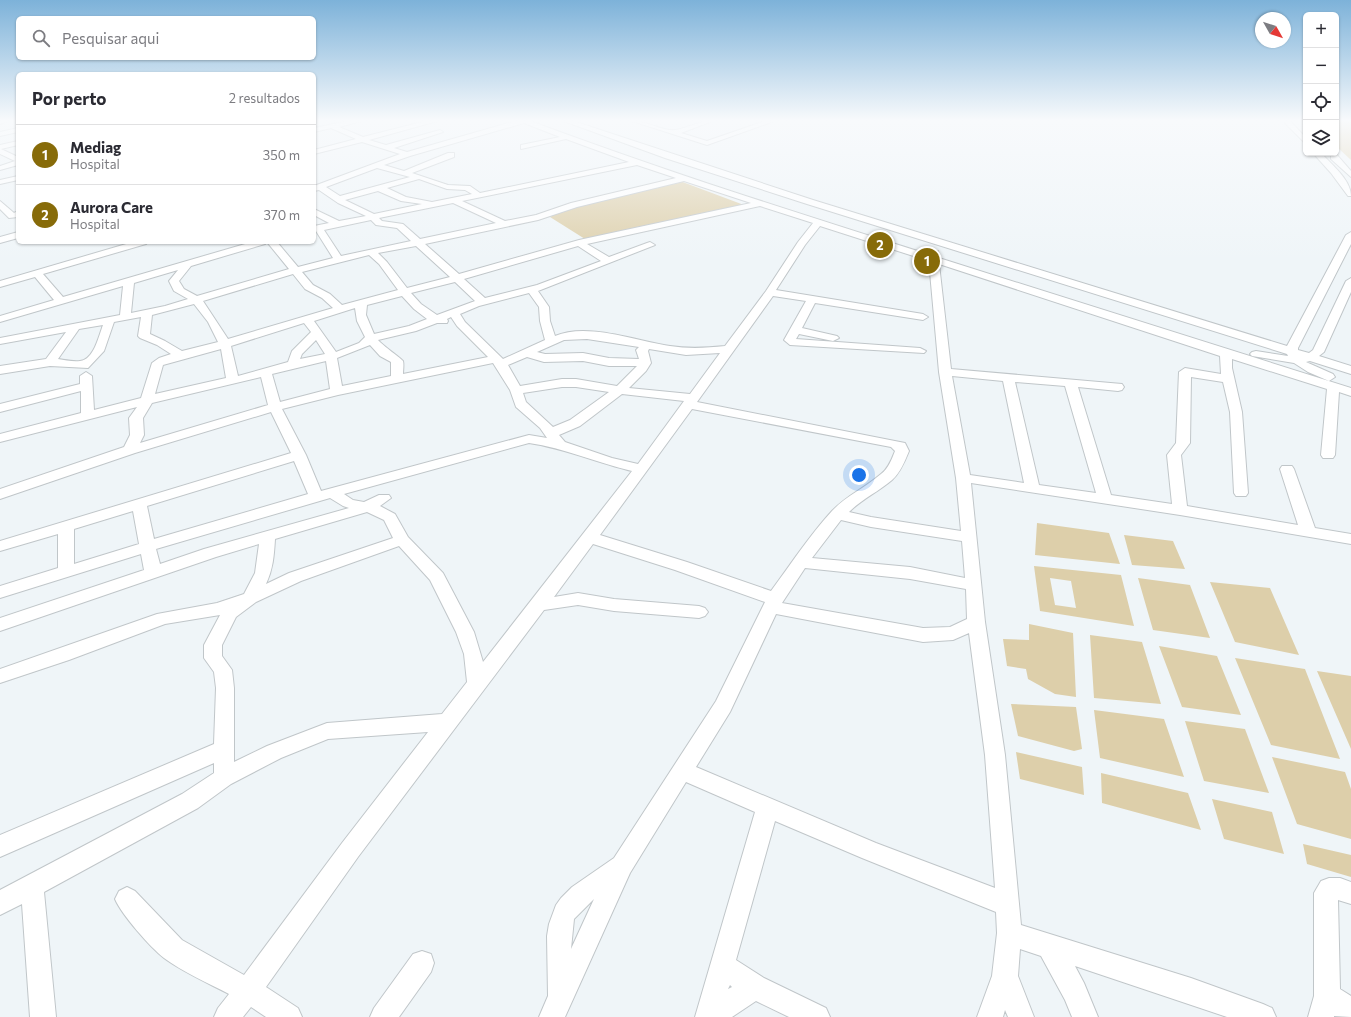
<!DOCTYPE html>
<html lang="pt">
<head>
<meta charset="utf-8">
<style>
	body { margin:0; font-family:Commissioner,sans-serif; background:#f2f2f3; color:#2b2b33 }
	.controls { position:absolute; right:12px; top:12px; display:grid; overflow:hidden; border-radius:6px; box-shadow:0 1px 3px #0004 }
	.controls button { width:36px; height:36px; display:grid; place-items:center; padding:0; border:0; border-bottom:1px solid #e1e1e2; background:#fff; color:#2b2b33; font:20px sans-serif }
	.compass { position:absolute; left:1255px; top:12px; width:36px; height:36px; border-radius:50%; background:#fff; box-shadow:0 1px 3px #0004; rotate:129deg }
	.you { position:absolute; left:859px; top:475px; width:14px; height:14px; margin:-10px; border:3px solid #fff; border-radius:50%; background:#1a73e8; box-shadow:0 0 0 6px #1a73e833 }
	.badge { display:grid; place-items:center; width:26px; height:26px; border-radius:50%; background:#876b09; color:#fff; font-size:13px; font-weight:700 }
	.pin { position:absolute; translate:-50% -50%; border:2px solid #fff; box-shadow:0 1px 4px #0006 }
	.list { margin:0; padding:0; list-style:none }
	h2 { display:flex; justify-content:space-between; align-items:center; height:52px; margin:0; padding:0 16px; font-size:17px }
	h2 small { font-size:13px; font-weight:400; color:#7c7c81 }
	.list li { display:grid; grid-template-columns:26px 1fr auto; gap:12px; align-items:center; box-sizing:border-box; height:60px; padding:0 16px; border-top:1px solid #e1e1e2 }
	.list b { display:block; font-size:15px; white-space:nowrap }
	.list p { margin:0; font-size:13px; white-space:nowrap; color:#7c7c81 }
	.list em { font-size:13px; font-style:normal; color:#7c7c81 }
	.icon { flex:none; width:22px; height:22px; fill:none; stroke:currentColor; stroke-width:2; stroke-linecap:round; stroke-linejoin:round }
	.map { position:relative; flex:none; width:1351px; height:1017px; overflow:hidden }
	.search { position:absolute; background:#fff; box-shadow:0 1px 3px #0004; left:16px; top:16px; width:300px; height:44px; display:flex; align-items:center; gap:10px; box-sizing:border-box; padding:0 14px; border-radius:6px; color:#7c7c81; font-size:15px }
	.panel { position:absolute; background:#fff; box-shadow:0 1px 3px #0004; left:16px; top:72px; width:300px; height:172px; border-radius:6px }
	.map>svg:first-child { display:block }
</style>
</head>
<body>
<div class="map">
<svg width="1351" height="1017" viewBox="0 0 1351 1017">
	<rect width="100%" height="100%" fill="#eff5f8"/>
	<path fill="#ddcfaa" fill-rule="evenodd" d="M1336,120H1351V160L1336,146Z
		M680,181L744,205L585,239L550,217L566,209Z
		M1037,523L1109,533L1120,564L1035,555Z
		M1124,535L1173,541L1185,569L1132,565Z
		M1034,566L1121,575L1134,626L1040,611ZM1050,578L1071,581L1076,608L1055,605Z
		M1138,578L1190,585L1210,638L1153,630Z
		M1210,582L1270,588L1299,655L1235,642Z
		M1029,624L1073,633L1076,697L1055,694L1028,679L1026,669L1007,666L1003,639L1029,640Z
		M1090,635L1142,642L1161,704L1094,698Z
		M1159,646L1217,656L1241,715L1182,707Z
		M1235,658L1305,669L1340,759L1271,745Z
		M1317,671L1351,676V749Z
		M1011,704L1076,707L1082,749L1074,751L1018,736Z
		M1094,710L1164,719L1184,777L1100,758Z
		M1185,721L1245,729L1269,793L1204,781Z
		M1016,752L1082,767L1084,795L1020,779Z
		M1272,757L1345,772L1351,789V839L1297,824Z
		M1101,773L1188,793L1201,830L1102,803Z
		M1212,799L1272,812L1284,854L1224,839Z
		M1303,844L1351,855V877L1307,864Z"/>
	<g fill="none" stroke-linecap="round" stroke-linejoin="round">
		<g stroke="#c0c6c9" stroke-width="2">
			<path id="minor" d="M0,120H11L0,124Z
				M353,120H365L339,127L363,137L430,120H441L369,140L386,145L440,130L443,132L394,148L407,152L519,120H528C660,170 795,212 930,255L932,251H938L939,258L1351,388V396L1339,392L1335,455L1333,458H1323L1321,455L1327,389L1232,359V368L1242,412L1248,493L1246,496H1236L1234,493L1230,412L1223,382L1191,377L1190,443L1181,455L1187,506L1298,525L1280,469L1282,466H1292L1294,469L1315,528L1351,534V544L1180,515L971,483L985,622L1005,755L1021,925L1191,978L1263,1004L1272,1008L1276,1017H1227L1075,966L1084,983L1098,1017H1072L1065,1000L1041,956L1020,949L1018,976L1034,1017H1008L1005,1010L1003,1017H977L992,976L997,933L996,912L862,858L775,821L736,960L764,978L826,1008L830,1017H789L756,1001L732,1017H695L755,812L686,782L630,873L565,1017H539L548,996L547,936L549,924L556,905L561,898L572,887L614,858L716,701L765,602L675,570L593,544L554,597L578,593L614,599L699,606L705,608L708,612L705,616L699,618L614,611L578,605L544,610L358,857L266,987L298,1008L302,1017H266L251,1007L243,1017H214L218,1008L229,994C210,984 181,971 164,958C150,947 122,915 115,899L119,891L127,887L135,891L182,940L244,975L342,843L428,732L328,739L281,758L231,784L198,808L44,892L56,1017H30L22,904L0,915V890L182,794L214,773V763L0,857V835L214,744L216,688L214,672L204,658V645L220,615L165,624L69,660L0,683V669L157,614L217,603L244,594L255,573L259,544L216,557L0,631V618L144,570L141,554L0,598V586L58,568V534L0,551V541L291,453L271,412L135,453L0,499V489L124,447L130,435L129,418L137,407L0,442V434L81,413V391L0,412V404L80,384V376L86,372L92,376L94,410L141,398L152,363L159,358L171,354L157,345L140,338L138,336L141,317L114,322L104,351L88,368L50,366L0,374V366L46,359L66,332L0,344V338L120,315L123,286L0,322V316L54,300L35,277L0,287V281L133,242H148L146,244L43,274L63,297L252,242H267L265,244L191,266L179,281L184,289L197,296L289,269L267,242H277L298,267L333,258L316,231L314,232V226L329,223L314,215V209L339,221L366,216L338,203L319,190L314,191V186L400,154L362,142L314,154V150L356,139L331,128L314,132V128ZM524,123L560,137L521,145V149L566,139L629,162L480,193L470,186L448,185L412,173L454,157V153H448L404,171L384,165L410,156ZM637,165L676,178L571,203L536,215L505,221L462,201ZM377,168L410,177L340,196L326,187ZM419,179L447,189L465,190L472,194L432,202L406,197L387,188ZM684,181L751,203L579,240L459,274L425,244L538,220L577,207ZM378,191L401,201L422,204L374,214L345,200ZM453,203L496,223L420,239L403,224L382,221L379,218ZM760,206L813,223L798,242L766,291L725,346C707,348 688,349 670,346C637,341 587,322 555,336L550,321L549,307L538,291L655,245L650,242L647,243L609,257L587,244ZM371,220L376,225L397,228L411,241L341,256L324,230ZM820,226L929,261L939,372L956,478L961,531L871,517L849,512C862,499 878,492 892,480C900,473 905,461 909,451L905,443L697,402L773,296L806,301L784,340L790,345L924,353L926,351L920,348L796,339L799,334L833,341L839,338L837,336L802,328L815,303L923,320L928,317L923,314L776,290L805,245ZM416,246L450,277L407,288L387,262L378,253ZM578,246L601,261L537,285L485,298L464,279ZM369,255L379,264L398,290L342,305L330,294L313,285L302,272ZM939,264L1220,356L1221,374L1185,368L1179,372L1176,443L1167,455L1172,504L1111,495L1078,387L1118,391L1122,390L1124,387L1122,384L951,369ZM178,270L169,281L174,291L188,299L165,306L131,313L134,283ZM293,274L305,289L322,298L333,308L228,339L203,301ZM455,282L475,301L437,315L421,304L411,293ZM529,293L539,307L540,321L545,340L503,359L465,322L460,314L479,306ZM402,296L414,309L427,319L409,326L374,334L366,315L367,305ZM194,304L208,322L218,342L182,351L165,341L150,334L152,315ZM355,308L357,321L365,337L359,343L336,352L314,321ZM451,317L457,326L488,357L403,374C403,370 404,365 403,361C402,359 382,345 378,340L416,331L437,323H447L448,321L447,319ZM304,323L311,332L292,351L288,362L238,376L231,346ZM103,325C99,335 94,360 80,361C73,362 65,360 58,359L79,329ZM587,339L639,347L636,350L639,359L609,358L583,353L545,354L537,352L564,340ZM316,340L325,354L300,359L302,354ZM370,345L380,356L391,362V376L342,386L337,358ZM221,349L226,378L155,394L163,365ZM649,349L686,355L720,353L690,394L629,388L646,371L651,363L648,351ZM527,357L544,362L583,361L609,366H637L617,386L576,379H562L520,386L508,365ZM326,361L330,389L280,402L272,374ZM493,363L510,390L516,407L540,428L547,438L529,435L321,491L306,455L282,409L338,395ZM952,376L1003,381L1024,483L970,475ZM261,377L268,405L140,443L144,435L143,418L152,403ZM1015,382L1065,386L1096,493L1039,485ZM562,387H576L609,392L570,420L553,427L526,402L523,393ZM622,394L684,401L638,464L612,458L565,442L559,435L580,426ZM692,409L891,447L895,451C892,459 888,469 881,474C865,488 847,495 832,511C809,536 791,564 771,591L687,562L600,535ZM529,443C564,448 598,463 632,471L483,662L474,632L443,573L408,537L395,514L380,506L391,498L389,495H379L364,502L353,500L344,494ZM294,461L308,494L154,539L147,506ZM330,498L343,506L349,508L204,549L160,564L156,549ZM133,511L139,544L74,564V529ZM367,512L384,520L393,538L289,573L266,584C273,569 274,556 275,539ZM841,520L871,527L962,541L965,578L910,567L812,558ZM399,546L430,580L456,632L464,654L467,682L442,714L327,723L267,746L234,762V688L232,670L222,656V645L236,617L256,602L301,581ZM805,568L910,579L966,589L967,619L950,627L923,628L782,603ZM776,614L923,642L953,640L969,633L985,755L995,888L876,843L696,767L730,712ZM594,899L571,949L574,919ZM730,985L732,987L728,989Z
				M561,120H570L813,200L1287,346L1346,235L1351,232V244L1298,348V350L1309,353L1313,350L1346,281L1351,278V292L1324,352L1319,356L1351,366V374L1310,361L1306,362L1333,374L1335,377L1329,381L1308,372L1294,363L1252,356L1250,354L1252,352L1256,351L1288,356L1287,354L807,204L665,158Z
				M629,120C643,120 665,132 675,130C689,128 701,120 715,120L681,133L707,141L768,120H777L707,145Z
				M1282,120H1289L1306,138V144Z
				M18,128V132L0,136V132Z
				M18,141V145L1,149L18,157V165L0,170V166L15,161L0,154V145Z
				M1313,153H1321C1332,165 1351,180 1351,196H1348L1331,173Z
				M1331,155H1337L1351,171V177L1331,159Z
				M18,176V180L0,184V180Z
				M0,201L14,213L18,211V217L9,218L0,209Z
				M18,232V238L0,243V237Z
				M1329,878H1340L1351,882V904L1338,900L1340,989L1351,996V1017L1334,1016V1017H1308L1314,996V893L1321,881Z
				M422,951L431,954L434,963L431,972L399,1017H370L374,1008L413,954Z"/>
		</g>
		<use href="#minor" fill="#fff" fill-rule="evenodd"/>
	</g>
	<linearGradient id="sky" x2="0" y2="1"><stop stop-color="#7db2d9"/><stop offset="0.46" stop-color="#f8fafc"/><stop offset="1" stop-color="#f8fafc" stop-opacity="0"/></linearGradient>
	<rect width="1351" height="262" fill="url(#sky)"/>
</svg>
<div class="controls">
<button>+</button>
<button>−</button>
<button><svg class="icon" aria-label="locate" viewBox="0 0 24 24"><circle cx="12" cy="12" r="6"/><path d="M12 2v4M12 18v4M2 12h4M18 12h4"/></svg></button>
<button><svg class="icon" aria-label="layers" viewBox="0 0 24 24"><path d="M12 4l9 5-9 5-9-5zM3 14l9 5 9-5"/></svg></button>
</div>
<svg class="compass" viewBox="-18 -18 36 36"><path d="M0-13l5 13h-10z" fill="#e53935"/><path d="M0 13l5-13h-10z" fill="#7c7c81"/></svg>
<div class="you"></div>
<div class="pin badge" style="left:927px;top:261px">1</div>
<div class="pin badge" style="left:880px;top:245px">2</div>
<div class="search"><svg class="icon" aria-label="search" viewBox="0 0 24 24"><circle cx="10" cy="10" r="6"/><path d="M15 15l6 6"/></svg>Pesquisar aqui</div>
<section class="panel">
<h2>Por perto<small>2 resultados</small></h2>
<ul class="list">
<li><span class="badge">1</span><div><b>Mediag</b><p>Hospital</p></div><em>350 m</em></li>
<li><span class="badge">2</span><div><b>Aurora Care</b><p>Hospital</p></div><em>370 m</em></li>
</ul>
</section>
</div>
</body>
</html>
